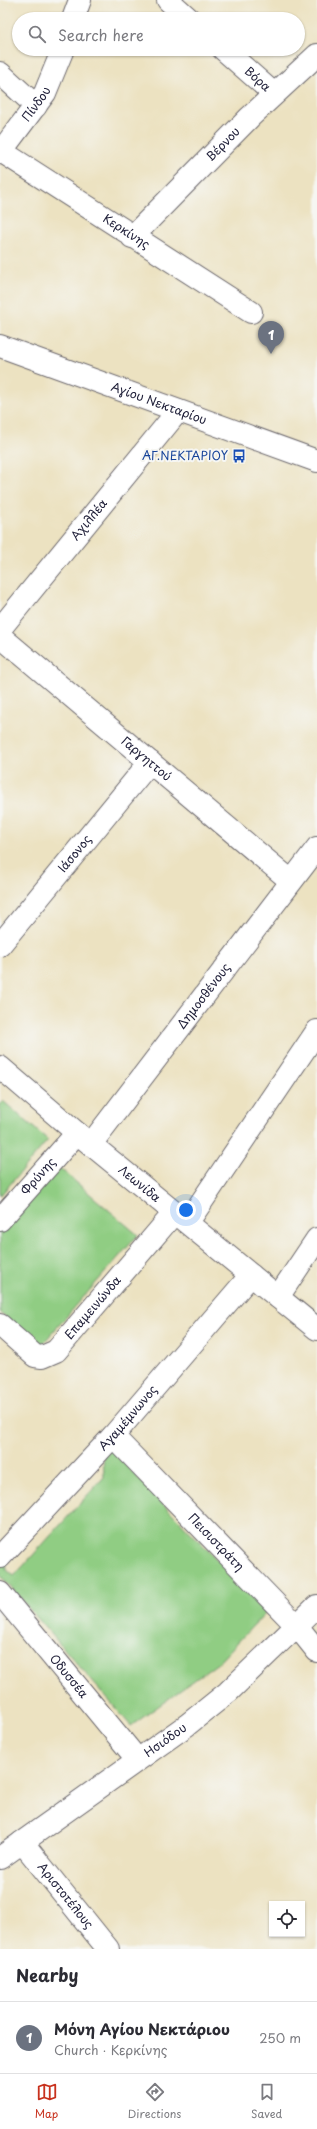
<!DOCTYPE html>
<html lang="en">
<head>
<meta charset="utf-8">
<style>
	body { margin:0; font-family:"Playpen Sans",sans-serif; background:#f7f7f7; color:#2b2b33 }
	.controls { position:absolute; right:12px; bottom:12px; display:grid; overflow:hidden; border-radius:0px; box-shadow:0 1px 3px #0004 }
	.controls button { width:36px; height:36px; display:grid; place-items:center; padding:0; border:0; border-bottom:1px solid #e1e1e2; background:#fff; color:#2b2b33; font:20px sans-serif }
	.you { position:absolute; left:186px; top:1210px; width:14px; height:14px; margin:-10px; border:3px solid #fff; border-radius:50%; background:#1a73e8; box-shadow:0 0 0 6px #1a73e833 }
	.badge { display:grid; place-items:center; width:26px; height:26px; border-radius:50%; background:#c8321e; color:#fff; font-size:13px; font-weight:700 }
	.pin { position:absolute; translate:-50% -33px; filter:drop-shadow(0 1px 2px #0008) }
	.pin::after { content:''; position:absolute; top:21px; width:14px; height:12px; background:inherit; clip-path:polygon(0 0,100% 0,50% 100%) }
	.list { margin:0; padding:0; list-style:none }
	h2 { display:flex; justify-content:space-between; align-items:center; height:52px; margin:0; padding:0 16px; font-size:17px }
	h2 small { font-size:13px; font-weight:400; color:#7c7c81 }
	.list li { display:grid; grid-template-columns:26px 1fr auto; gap:12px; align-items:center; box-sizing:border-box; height:72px; padding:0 16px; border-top:1px solid #e1e1e2 }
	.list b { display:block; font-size:15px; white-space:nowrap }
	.list p { margin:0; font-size:13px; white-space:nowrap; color:#7c7c81 }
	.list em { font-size:13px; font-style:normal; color:#7c7c81 }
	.icon { flex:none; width:22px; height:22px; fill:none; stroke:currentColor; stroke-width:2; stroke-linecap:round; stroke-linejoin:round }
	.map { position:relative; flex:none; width:317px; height:1949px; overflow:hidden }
	.search { position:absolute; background:#fff; box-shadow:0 1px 3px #0004; left:12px; right:12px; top:12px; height:44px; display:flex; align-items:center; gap:10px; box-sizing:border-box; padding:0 14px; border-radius:22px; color:#7c7c81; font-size:15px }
	.sheet { height:124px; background:#fff }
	nav { display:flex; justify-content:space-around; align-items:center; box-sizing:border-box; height:56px; border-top:1px solid #e1e1e2; background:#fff; font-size:11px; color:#7c7c81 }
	nav a { display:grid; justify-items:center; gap:2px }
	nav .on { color:#c8321e }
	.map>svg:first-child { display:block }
</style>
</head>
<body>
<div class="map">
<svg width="317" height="1949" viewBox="0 0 317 1949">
	<rect width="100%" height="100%" fill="#f6f6f2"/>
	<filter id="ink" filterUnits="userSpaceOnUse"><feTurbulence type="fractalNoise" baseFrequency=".025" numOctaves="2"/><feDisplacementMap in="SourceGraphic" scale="8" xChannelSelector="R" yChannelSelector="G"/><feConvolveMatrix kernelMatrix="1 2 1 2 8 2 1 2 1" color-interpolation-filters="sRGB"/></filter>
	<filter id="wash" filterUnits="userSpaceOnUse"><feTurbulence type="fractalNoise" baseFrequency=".012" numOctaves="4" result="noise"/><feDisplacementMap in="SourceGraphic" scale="16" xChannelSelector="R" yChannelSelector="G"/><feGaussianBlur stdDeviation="0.9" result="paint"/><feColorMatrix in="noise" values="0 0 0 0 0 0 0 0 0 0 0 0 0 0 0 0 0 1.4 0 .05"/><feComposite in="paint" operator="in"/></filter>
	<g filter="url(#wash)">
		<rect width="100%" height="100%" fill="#ece2c1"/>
		<path fill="#90cd83" stroke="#59785f" d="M3,1101L48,1140L0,1196V1105Z
			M56,1165L138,1235L39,1348L0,1312V1228Z
			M108,1447L267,1611L218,1663L131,1726L0,1575V1567L6,1561L7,1570L14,1576L104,1477L103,1451Z"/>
	</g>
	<g filter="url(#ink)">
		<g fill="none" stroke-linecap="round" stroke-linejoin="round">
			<g stroke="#69656a" stroke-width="24">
				<g id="minor">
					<path d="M168,0L189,19"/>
					<path d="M73,19L80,0"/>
					<path id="s1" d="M223,49L274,94"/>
					<path d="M0,73L36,106"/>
					<path id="s2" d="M1,151L251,312"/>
					<path id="s3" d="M0,153L45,93L63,49"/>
					<path id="s4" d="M132,237L250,117L317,55"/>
					<path id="s5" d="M0,346L317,461"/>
					<path id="s6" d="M0,629L178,411"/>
					<path id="s7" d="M0,636L291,881"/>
					<path id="s8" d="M0,945L150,762"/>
					<path id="s9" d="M0,1067L77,1133L317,1329"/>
					<path id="s10" d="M91,1144L317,848"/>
					<path id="s11" d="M0,1220L77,1133"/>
					<path d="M188,1222L317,1031"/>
					<path d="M278,1297L317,1239"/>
					<path id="s12" d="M0,1325L35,1356L42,1357L56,1351L175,1212"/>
					<path id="s13" d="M113,1436L297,1626L317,1651"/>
					<path id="s14" d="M0,1557L113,1436L251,1275"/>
					<path id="s15" d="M0,1593L137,1759"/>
					<path id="s16" d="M22,1842L108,1949"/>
					<path id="s17" d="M0,1858L187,1725L228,1692L317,1606"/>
				</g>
			</g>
			<use href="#minor" stroke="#fff" stroke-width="22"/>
		</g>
	</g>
	<defs>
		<g id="bus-bare" transform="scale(1.08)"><path d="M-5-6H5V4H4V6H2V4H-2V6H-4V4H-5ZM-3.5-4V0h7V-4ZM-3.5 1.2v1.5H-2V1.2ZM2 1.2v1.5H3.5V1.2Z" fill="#1a4fb4" stroke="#f6f6f2" stroke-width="2.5" paint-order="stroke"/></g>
	</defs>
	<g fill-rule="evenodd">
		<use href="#bus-bare" x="239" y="456"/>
	</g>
	<g text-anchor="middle" stroke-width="4" stroke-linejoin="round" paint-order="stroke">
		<g font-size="12" fill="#22223b" stroke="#f6f6f2">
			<text dy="4" stroke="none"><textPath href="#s1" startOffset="46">Βόρα</textPath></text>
			<text dy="4" stroke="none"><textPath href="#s3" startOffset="61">Πίνδου</textPath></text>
			<text dy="4" stroke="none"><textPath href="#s4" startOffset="130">Βέρνου</textPath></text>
			<text dy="4" stroke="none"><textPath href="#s2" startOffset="149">Κερκίνης</textPath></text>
			<text dy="4" stroke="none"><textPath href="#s5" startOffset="169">Αγίου Νεκταρίου</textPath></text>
			<text dy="4" stroke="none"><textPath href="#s6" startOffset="141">Αχιλλέα</textPath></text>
			<text dy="4" stroke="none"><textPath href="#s7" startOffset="191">Γαργηττού</textPath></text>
			<text dy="4" stroke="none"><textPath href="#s8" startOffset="118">Ιάσονος</textPath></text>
			<text dy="4" stroke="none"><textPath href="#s10" startOffset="186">Δημοσθένους</textPath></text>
			<text dy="4" stroke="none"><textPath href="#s11" startOffset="58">Φρύνης</textPath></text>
			<text dy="4" stroke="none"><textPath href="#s9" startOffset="182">Λεωνίδα</textPath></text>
			<text dy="4" stroke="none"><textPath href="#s12" startOffset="126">Επαμεινώνδα</textPath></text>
			<text dy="4" stroke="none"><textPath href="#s14" startOffset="189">Αγαμέμνωνος</textPath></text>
			<text dy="4" stroke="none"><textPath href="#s13" startOffset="148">Πεισιστράτη</textPath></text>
			<text dy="4" stroke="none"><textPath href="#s15" startOffset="108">Οδυσσέα</textPath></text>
			<text dy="4" stroke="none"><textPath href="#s17" startOffset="203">Ησιόδου</textPath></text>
			<text dy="4" stroke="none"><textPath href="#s16" startOffset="69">Αριστοτέλους</textPath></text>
		</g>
		<g font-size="12" fill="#164399" stroke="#f6f6f2" text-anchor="end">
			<text x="228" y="460">ΑΓ.ΝΕΚΤΑΡΙΟΥ</text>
		</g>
	</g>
</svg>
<div class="controls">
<button><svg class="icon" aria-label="locate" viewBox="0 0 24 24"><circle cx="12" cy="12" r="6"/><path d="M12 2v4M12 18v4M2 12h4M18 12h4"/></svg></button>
</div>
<div class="you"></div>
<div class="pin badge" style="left:271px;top:354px;background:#6b7280">1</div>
<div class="search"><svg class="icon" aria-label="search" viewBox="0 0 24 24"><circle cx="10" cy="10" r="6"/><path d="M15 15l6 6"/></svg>Search here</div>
</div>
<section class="sheet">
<h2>Nearby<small></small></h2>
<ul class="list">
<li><span class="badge" style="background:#6b7280">1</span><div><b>Μόνη Αγίου Νεκτάριου</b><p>Church · Κερκίνης</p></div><em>250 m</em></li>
</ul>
</section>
<nav>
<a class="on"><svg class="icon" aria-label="map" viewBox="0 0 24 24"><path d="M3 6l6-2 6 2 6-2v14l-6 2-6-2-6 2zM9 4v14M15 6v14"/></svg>Map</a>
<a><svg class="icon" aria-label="directions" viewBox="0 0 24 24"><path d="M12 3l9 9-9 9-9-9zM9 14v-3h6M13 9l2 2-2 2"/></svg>Directions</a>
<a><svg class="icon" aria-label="saved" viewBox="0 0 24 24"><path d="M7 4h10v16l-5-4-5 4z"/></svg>Saved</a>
</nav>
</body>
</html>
